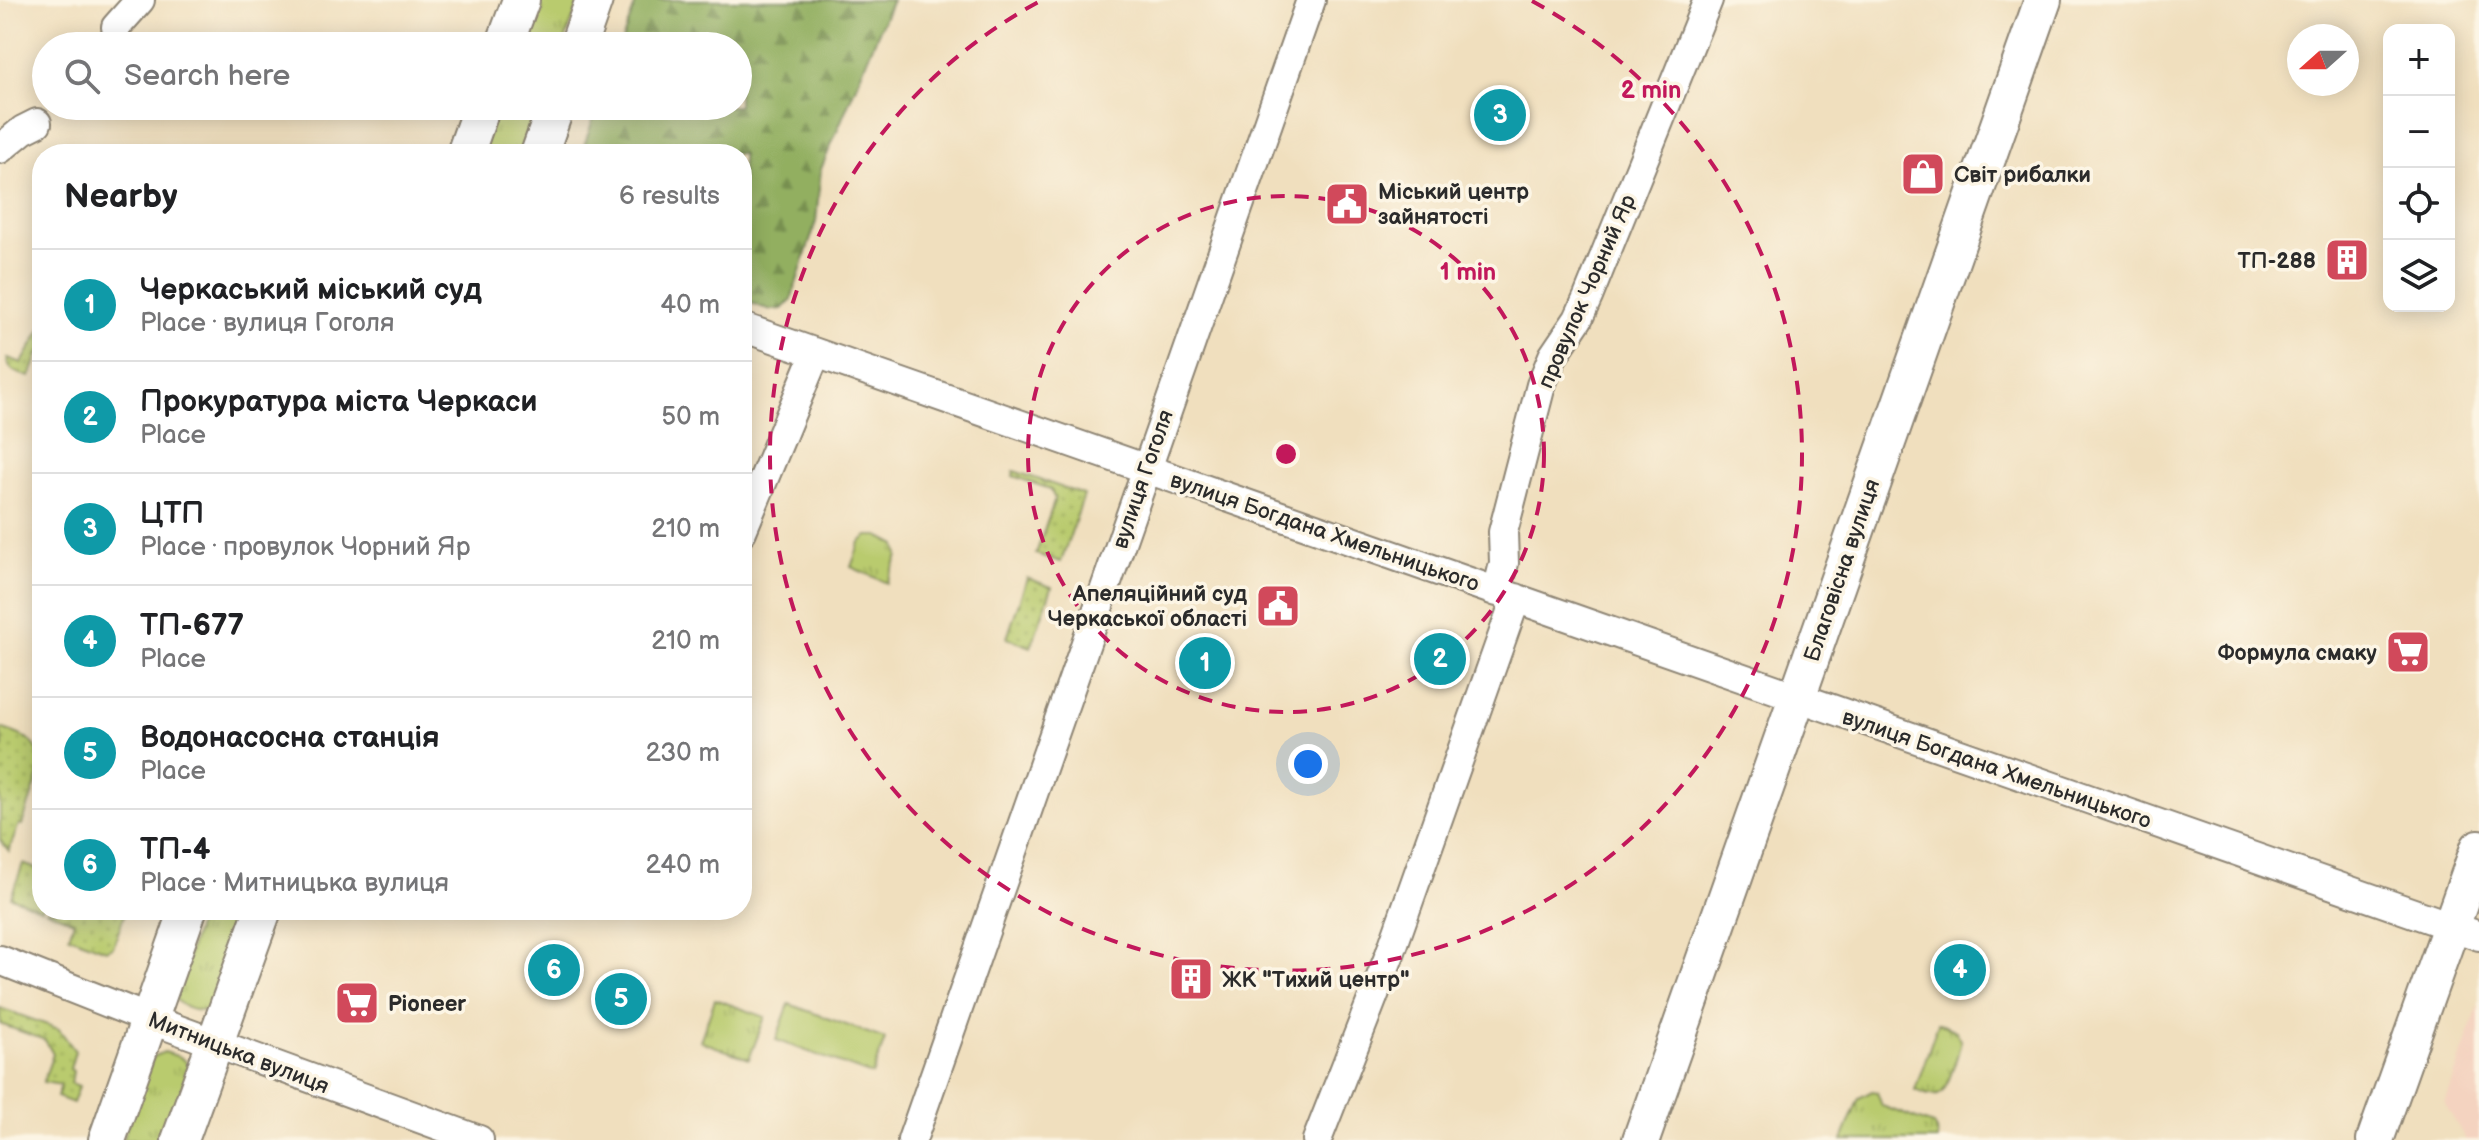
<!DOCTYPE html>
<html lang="en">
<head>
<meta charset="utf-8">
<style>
	body { margin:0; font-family:"Balsamiq Sans",sans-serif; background:#f2f2f2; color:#202124 }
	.controls { position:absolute; right:24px; top:24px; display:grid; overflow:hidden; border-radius:16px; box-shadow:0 4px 20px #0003 }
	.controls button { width:72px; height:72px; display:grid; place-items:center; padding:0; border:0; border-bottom:2px solid #e0e0e0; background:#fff; color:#202124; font:40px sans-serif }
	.compass { position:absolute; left:2287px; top:24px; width:72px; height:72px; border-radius:50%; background:#fff; box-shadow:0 4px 20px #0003; rotate:249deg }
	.you { position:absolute; left:1308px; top:764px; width:28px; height:28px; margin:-20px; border:6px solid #fff; border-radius:50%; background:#1a73e8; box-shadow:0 0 0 12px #1a73e833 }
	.badge { display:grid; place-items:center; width:52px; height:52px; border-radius:50%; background:#d1495b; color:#fff; font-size:26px; font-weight:700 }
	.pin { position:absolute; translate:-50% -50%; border:4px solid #fff; box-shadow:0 2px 8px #0006 }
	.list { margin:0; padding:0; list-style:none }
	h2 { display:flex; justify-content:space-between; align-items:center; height:104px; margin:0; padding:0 32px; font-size:34px }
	h2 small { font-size:26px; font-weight:400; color:#757577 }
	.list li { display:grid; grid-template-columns:52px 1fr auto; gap:24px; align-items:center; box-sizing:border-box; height:112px; padding:0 32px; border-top:2px solid #e0e0e0 }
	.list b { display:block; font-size:30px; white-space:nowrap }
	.list p { margin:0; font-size:26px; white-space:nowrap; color:#757577 }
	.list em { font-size:26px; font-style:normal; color:#757577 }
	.icon { flex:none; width:44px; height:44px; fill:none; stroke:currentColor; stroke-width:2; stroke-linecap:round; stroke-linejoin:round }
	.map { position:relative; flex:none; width:2479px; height:1140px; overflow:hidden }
	.search { position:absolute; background:#fff; box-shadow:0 4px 20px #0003; left:32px; top:32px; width:720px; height:88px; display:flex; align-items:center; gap:20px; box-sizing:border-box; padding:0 28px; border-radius:44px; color:#757577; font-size:30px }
	.panel { position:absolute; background:#fff; box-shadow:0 4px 20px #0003; left:32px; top:144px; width:720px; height:776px; border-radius:32px }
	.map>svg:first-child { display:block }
</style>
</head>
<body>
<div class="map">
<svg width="2479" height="1140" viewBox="0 0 2479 1140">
	<defs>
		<pattern id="grass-dots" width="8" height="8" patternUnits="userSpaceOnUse" patternTransform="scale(2)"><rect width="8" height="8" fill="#b9cb6e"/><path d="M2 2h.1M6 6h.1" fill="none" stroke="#9fae5f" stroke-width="1.8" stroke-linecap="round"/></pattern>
		<pattern id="forest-firs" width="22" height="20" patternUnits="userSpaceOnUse" patternTransform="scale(2)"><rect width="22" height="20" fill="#92af61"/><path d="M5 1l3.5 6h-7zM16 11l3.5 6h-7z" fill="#778f50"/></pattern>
		<pattern id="park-tufts" width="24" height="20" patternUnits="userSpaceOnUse" patternTransform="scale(2)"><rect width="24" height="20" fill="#b9cb6e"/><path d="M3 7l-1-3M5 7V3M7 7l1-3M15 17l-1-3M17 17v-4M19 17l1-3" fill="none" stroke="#9fae5f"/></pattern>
	</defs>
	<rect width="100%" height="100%" fill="#fcf5e5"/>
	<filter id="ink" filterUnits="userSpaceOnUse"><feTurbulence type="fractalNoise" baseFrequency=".0125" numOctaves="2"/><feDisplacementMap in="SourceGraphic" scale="16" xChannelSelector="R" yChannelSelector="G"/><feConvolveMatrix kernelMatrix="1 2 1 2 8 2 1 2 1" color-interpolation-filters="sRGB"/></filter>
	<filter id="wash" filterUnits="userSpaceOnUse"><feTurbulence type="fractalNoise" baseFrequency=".006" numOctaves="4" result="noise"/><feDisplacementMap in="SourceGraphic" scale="32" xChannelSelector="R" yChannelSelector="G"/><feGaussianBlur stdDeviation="1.8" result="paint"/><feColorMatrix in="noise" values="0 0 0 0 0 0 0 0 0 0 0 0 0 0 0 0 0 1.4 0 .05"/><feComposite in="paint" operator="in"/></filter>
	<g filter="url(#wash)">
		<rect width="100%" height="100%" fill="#f0dfbe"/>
		<path fill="#f4d3c0" d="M2479,1004V1140H2466L2445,1104Z"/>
		<path fill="url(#grass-dots)" stroke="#727b4c" stroke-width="2" d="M42,328V352H39L30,377C19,374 7,372 8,358L22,363Z
			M1014,471L1084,495L1061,562L1036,554L1055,499L1050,489L1013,476Z
			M1027,578L1052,587L1031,647L1007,638Z
			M0,728C22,735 40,740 42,766L22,825L19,824L9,851L0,840V757L3,745Z
			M23,864L42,871V909L11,897Z
			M45,910H126L113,947L106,950L69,936L74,921Z
			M0,1008L59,1029L75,1051L70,1069L73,1071L71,1083L79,1086L73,1103L57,1097L61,1085L43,1082L53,1054L45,1040L0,1024Z"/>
		<path fill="url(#forest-firs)" stroke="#5e6d46" stroke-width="2" d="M637,0H892L821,169L816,222L791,300L782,309L770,310L742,300V154H581L598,106H738V46H620Z"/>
		<path fill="url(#park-tufts)" stroke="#727b4c" stroke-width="2" d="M535,0H580L563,46H518Z
			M497,106H541L524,154H479Z
			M868,536H879L896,545L898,556L887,583L851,567L860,542Z
			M202,910H250L209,1010C196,1013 182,1008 175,998Z
			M715,999L765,1017L749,1059L700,1041Z
			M1938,1023L1956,1031L1961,1040C1959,1051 1948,1089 1940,1094C1932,1098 1923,1093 1915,1090Z
			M164,1052L180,1057L189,1065L168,1140H122L153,1057Z
			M1872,1091L1877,1092L1882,1106L1933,1125L1937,1130L1938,1140H1842L1859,1098Z"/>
		<path fill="#b9cb6e" stroke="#727b4c" stroke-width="2" d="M789,1004L885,1039L872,1075L776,1040Z"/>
	</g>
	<g filter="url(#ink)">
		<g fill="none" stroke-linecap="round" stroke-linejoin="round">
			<g stroke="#8e8574" stroke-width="32">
				<path id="minor" d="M116,27L140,0
					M0,149L23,130L37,123
					M742,327L2479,936
					M742,531L816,353
					M1497,592L1504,563L1503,532L1541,385L1553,356L1578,319L1588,297L1708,0
					M0,960L149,1019L479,1140
					M912,1140L1311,0
					M1317,1140L1390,954L1516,598"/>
			</g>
			<g stroke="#8e8574" stroke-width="40">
				<path id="major" d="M504,46L521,0
					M578,46L594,0
					M465,154L482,106
					M539,154L556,106
					M107,1140L188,910
					M180,1140L263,910
					M1641,1140L2043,0
					M2375,1140L2479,848"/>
			</g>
			<use href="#minor" stroke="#fff" stroke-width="28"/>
			<use href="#major" stroke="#fff" stroke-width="36"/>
		</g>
	</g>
	<g fill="none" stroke="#c2185b" stroke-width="4" stroke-dasharray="14 10">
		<circle cx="1286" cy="454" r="258"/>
		<path d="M1532 1A516 516 0 1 1 1040 1"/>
	</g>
	<defs>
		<g id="shop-square" transform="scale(2.3)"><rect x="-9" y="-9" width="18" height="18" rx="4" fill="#d1495b" stroke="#fcf5e5"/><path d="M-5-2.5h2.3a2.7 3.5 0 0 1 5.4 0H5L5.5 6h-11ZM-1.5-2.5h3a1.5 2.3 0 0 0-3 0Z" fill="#fff"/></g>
		<g id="civic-square" transform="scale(2.3)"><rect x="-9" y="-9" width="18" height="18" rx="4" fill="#d1495b" stroke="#fcf5e5"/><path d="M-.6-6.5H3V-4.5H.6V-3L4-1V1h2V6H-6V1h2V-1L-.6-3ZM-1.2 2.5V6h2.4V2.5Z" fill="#fff"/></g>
		<g id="building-square" transform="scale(2.3)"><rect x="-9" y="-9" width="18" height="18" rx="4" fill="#d1495b" stroke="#fcf5e5"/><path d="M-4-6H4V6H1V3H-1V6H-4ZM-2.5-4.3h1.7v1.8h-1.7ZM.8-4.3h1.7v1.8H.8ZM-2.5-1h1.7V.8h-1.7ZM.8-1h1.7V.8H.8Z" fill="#fff"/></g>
		<g id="supermarket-square" transform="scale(2.3)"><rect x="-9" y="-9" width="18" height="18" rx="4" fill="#d1495b" stroke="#fcf5e5"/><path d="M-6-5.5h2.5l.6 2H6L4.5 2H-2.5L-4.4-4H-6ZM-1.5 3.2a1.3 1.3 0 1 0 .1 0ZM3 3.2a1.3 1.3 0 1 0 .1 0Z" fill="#fff"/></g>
	</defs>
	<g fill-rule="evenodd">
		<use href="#shop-square" x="1923" y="174"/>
		<use href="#civic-square" x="1347" y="204"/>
		<use href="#building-square" x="2347" y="260"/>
		<use href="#civic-square" x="1278" y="606"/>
		<use href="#supermarket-square" x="2408" y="652"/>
		<use href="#building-square" x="1191" y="979"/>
		<use href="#supermarket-square" x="357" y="1003"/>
	</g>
	<g text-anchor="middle" stroke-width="7" stroke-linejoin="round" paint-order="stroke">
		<g font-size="22" font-weight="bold" fill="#2b2b2b" stroke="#fcf5e5" text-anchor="start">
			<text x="1954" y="182">Світ рибалки</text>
			<text x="1378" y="199">Міський центр<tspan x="1378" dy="25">зайнятості</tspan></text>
			<text x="2316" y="268" text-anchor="end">ТП-288</text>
			<text x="1247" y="601" text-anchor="end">Апеляційний суд<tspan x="1247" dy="25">Черкаської області</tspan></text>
			<text x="2377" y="660" text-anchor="end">Формула смаку</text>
			<text x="1222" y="987">ЖК "Тихий центр"</text>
			<text x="388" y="1011">Pioneer</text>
		</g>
		<g font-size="22" fill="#2b2b2b" stroke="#fcf5e5">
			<text transform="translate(1586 291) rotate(-66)" y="8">провулок Чорний Яр</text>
			<text transform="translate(1142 479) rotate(-71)" y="8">вулиця Гоголя</text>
			<text transform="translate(1325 531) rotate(19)" y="8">вулиця Богдана Хмельницького</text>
			<text transform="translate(1841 570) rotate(-71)" y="8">Благовісна вулиця</text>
			<text transform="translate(1997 768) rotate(19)" y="8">вулиця Богдана Хмельницького</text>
			<text transform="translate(239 1052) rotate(21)" y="8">Митницька вулиця</text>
		</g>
	</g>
	<circle cx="1286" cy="454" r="12" fill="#c2185b" stroke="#fcf5e5" stroke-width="4"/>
	<g font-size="24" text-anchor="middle" font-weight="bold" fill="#c2185b" stroke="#fcf5e5" stroke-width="7" stroke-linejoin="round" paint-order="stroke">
		<text x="1651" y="98">2 min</text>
		<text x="1468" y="280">1 min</text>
	</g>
</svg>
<div class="controls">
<button>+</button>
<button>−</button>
<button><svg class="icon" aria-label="locate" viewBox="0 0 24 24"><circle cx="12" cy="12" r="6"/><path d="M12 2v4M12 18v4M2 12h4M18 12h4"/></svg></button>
<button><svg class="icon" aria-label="layers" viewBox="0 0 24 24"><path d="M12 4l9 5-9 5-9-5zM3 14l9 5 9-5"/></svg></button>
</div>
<svg class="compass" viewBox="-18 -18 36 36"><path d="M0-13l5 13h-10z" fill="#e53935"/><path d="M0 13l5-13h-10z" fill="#757577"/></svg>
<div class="you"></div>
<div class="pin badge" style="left:1205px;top:663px;background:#0f9aa8">1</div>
<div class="pin badge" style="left:1440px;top:659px;background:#0f9aa8">2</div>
<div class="pin badge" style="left:1500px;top:115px;background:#0f9aa8">3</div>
<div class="pin badge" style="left:1960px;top:970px;background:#0f9aa8">4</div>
<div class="pin badge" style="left:621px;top:999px;background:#0f9aa8">5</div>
<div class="pin badge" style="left:554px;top:970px;background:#0f9aa8">6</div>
<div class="search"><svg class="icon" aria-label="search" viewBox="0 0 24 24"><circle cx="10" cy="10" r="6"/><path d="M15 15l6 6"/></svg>Search here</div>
<section class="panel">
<h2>Nearby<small>6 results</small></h2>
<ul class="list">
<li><span class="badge" style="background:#0f9aa8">1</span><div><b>Черкаський міський суд</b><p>Place · вулиця Гоголя</p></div><em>40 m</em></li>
<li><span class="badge" style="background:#0f9aa8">2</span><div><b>Прокуратура міста Черкаси</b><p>Place</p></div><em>50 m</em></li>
<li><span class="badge" style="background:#0f9aa8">3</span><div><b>ЦТП</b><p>Place · провулок Чорний Яр</p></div><em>210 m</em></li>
<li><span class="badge" style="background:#0f9aa8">4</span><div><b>ТП-677</b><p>Place</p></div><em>210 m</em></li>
<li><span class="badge" style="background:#0f9aa8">5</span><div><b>Водонасосна станція</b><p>Place</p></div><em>230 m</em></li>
<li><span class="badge" style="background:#0f9aa8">6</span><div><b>ТП-4</b><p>Place · Митницька вулиця</p></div><em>240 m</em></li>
</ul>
</section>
</div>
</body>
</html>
